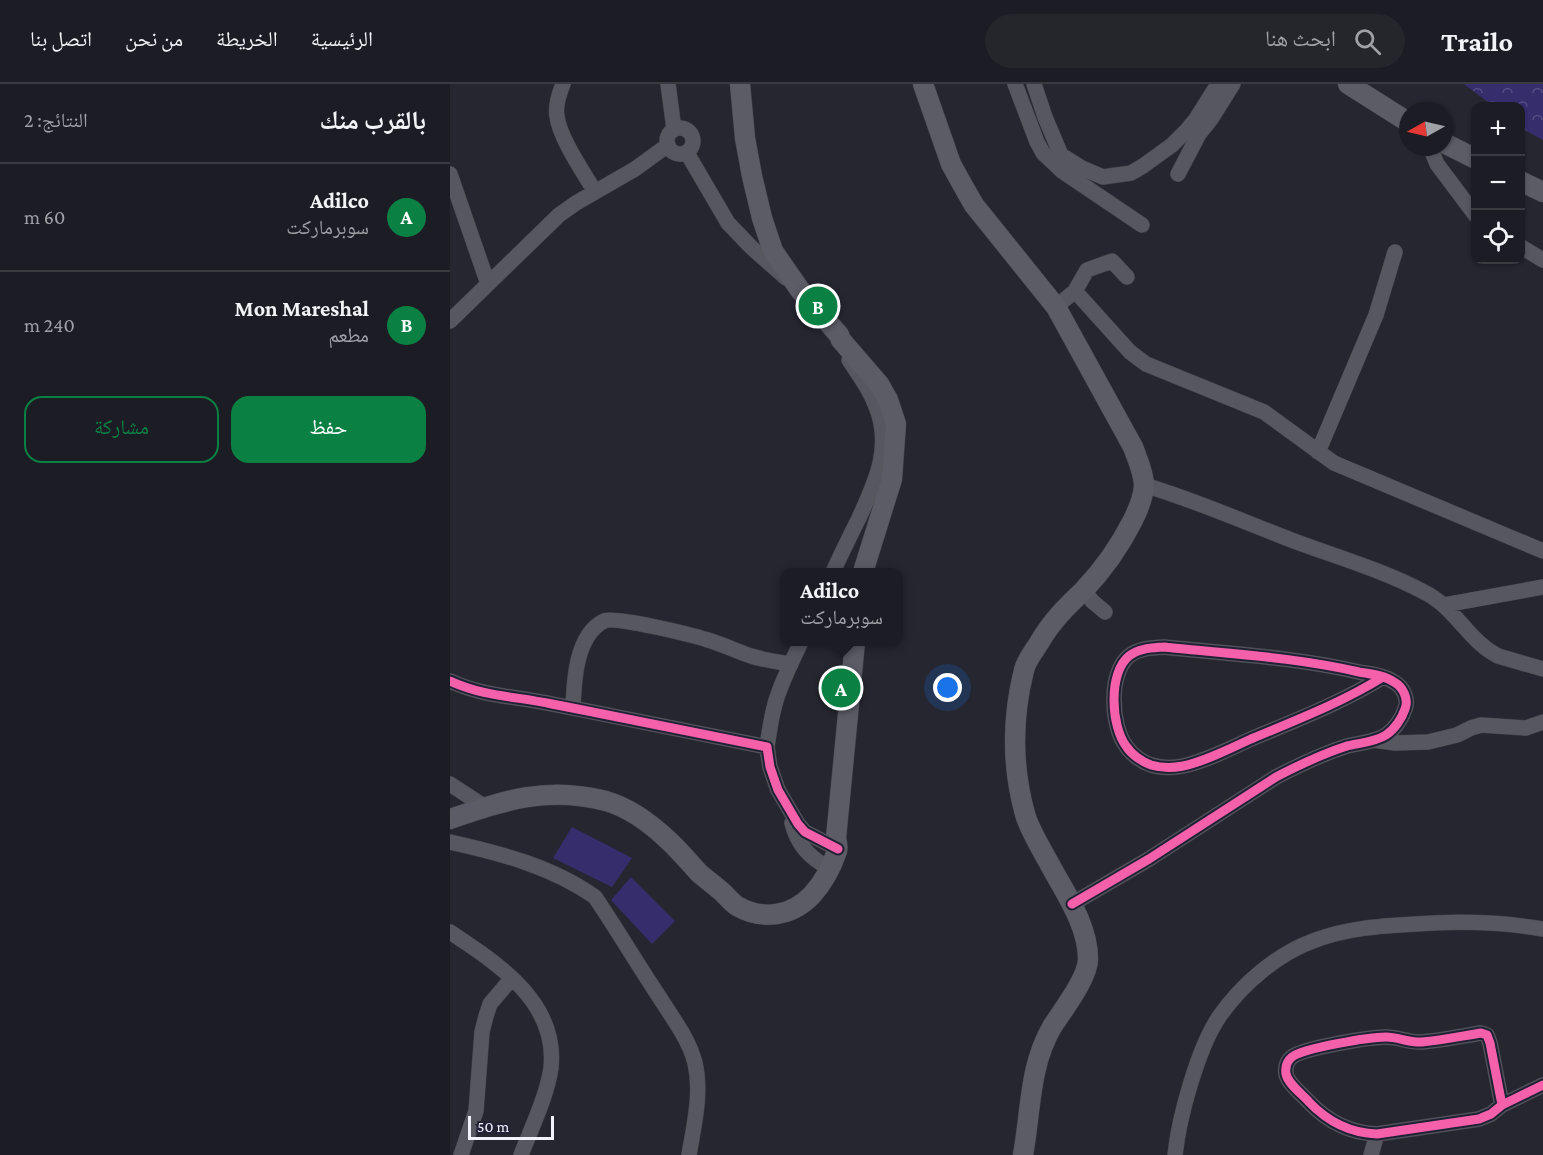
<!DOCTYPE html>
<html lang="ar">
<head>
<meta charset="utf-8">
<style>
	body { margin:0; font-family:"Crimson Pro","Noto Naskh Arabic",serif; background:#25252c; color:#f1f3f6; direction:rtl }
	.controls { position:absolute; right:18px; top:18px; display:grid; overflow:hidden; border-radius:12px; box-shadow:0 2px 4px #0004 }
	.controls button { width:54px; height:54px; display:grid; place-items:center; padding:0; border:0; border-bottom:2px solid #3a3a41; background:#1c1c24; color:#f1f3f6; font:30px sans-serif }
	.compass { position:absolute; left:949px; top:18px; width:54px; height:54px; border-radius:50%; background:#1c1c24; box-shadow:0 2px 4px #0004; rotate:262deg }
	.scale { position:absolute; left:18px; bottom:15px; width:86px; box-sizing:border-box; padding-left:6px; border:3px solid #f2f2fd; border-top:0; font-size:16px; line-height:21px; white-space:nowrap; color:#f2f2fd; -webkit-text-stroke:4px #212135; paint-order:stroke }
	.you { position:absolute; left:498px; top:604px; width:21px; height:21px; margin:-15px; border:4px solid #fff; border-radius:50%; background:#1a73e8; box-shadow:0 0 0 9px #1a73e833 }
	.badge { display:grid; place-items:center; width:39px; height:39px; border-radius:50%; background:#0b8043; color:#fff; font-size:20px; font-weight:700 }
	.pin { position:absolute; translate:-50% -50%; border:3px solid #fff; box-shadow:0 2px 6px #0006 }
	.popup { position:absolute; left:330px; top:484px; width:123px; height:78px; box-sizing:border-box; display:grid; place-content:center; border-radius:12px; background:#1c1c24; filter:drop-shadow(0 2px 4px #0005); font-size:20px; white-space:nowrap; color:#a0a1a6 }
	.popup b { font-size:22px; color:#f1f3f6 }
	.popup::after { content:''; position:absolute; left:50%; top:100%; margin-left:-12px; border:12px solid transparent; border-top-color:#1c1c24 }
	.list { margin:0; padding:0; list-style:none }
	h2 { display:flex; justify-content:space-between; align-items:center; height:78px; margin:0; padding:0 24px; font-size:26px }
	h2 small { font-size:20px; font-weight:400; color:#a0a1a6 }
	.list li { display:grid; grid-template-columns:39px 1fr auto; gap:18px; align-items:center; box-sizing:border-box; height:108px; padding:0 24px; border-top:2px solid #3a3a41 }
	.list b { display:block; font-size:22px; white-space:nowrap }
	.list p { margin:0; font-size:20px; white-space:nowrap; color:#a0a1a6 }
	.list em { font-size:20px; font-style:normal; color:#a0a1a6 }
	.actions { display:flex; gap:12px; padding:18px 24px }
	.actions a { flex:1; padding:14px 0; border:2px solid #0b8043; border-radius:18px; text-align:center; font-size:21px; color:#0b8043 }
	.actions .main { background:#0b8043; color:#fff }
	.icon { flex:none; width:33px; height:33px; fill:none; stroke:currentColor; stroke-width:2; stroke-linecap:round; stroke-linejoin:round }
	.map { position:relative; flex:none; width:1093px; height:1071px; overflow:hidden; direction:ltr }
	header { display:flex; align-items:center; gap:36px; box-sizing:border-box; height:84px; padding:0 30px; background:#1c1c24; border-bottom:2px solid #3a3a41 }
	header strong { font-size:28px }
	nav { display:flex; gap:33px; margin-inline-start:auto; font-size:21px }
	.search { width:420px; height:54px; background:#25252c; display:flex; align-items:center; gap:15px; box-sizing:border-box; padding:0 21px; border-radius:33px; color:#a0a1a6; font-size:22px }
	main { display:flex }
	aside { flex:1; background:#1c1c24 }
	.map>svg:first-child { display:block }
</style>
</head>
<body>
<header>
<strong>Trailo</strong>
<div class="search"><svg class="icon" aria-label="search" viewBox="0 0 24 24"><circle cx="10" cy="10" r="6"/><path d="M15 15l6 6"/></svg>ابحث هنا</div>
<nav><a>الرئيسية</a><a>الخريطة</a><a>من نحن</a><a>اتصل بنا</a></nav>
</header>
<main>
<div class="map">
<svg width="1093" height="1071" viewBox="0 0 1093 1071">
	<defs>
		<pattern id="forest-crowns" width="20" height="18" patternUnits="userSpaceOnUse" patternTransform="scale(1.5)"><rect width="20" height="18" fill="#362d6d"/><path d="M2 6a3 3 0 1 1 6 0M12 15a3 3 0 1 1 6 0" fill="none" stroke="#544c83"/></pattern>
	</defs>
	<rect width="100%" height="100%" fill="#262630"/>
	<path fill="#362d6d" d="M122,743L182,774L162,803L103,774Z
		M181,793L225,837L202,860L161,816Z"/>
	<path fill="url(#forest-crowns)" d="M1014,0H1093V56L1071,44L1070,22H1043Z"/>
	<g fill="none" stroke-linecap="round" stroke-linejoin="round">
		<g stroke="#414149" stroke-width="16">
			<path id="minor" d="M113,0C109,10 105,22 107,32C109,53 134,89 145,108
				M218,0L224,45
				M565,0L587,58L593,69L612,87L692,141
				M584,0L595,33L611,71L632,84L653,93L681,89L693,82L722,61L736,47L746,35L768,0
				M217 57a13 13 0 1 1 26 0a13 13 0 1 1-26 0Z
				M980,63L987,80L1026,132
				M237,69L278,139L301,163L336,194
				M0,90L38,200
				M728,90L749,50L761,35L783,0
				M1070,162L1093,176
				M625,207L680,268L696,280L814,328L884,379L1093,467
				M606,223L625,207L637,186L662,177L677,193
				M0,237L109,131L126,119L185,85L218,61
				M868,368L926,231L945,168
				M694,401C745,416 794,438 844,457C887,473 932,486 972,507C1006,523 1017,556 1048,572L1093,585
				M383,488C391,470 400,452 409,434C426,397 443,361 425,320C419,304 408,290 399,276
				M634,506L642,517L655,528
				M994,521L1093,503
				M0,597C35,613 65,612 102,620C174,634 246,649 317,663L320,683L328,706L348,740L355,748L388,765
				M123,624C124,596 126,551 154,537C165,532 242,551 258,556C272,560 286,567 301,572C314,576 328,578 341,580
				M923,656L945,659L978,658L1007,651L1021,644L1031,641L1076,644L1093,638
				M317,663C319,649 321,634 325,620C331,598 342,578 351,558
				M0,700L35,723
				M342,739C347,760 359,774 379,784
				M0,758C50,769 103,783 145,813C168,847 188,881 210,914C223,935 239,955 245,979C252,1009 244,1041 239,1071
				M622,820L699,775L826,693C849,681 872,670 897,662C910,659 925,658 936,651C945,645 952,634 955,625C959,615 953,603 944,598C934,591 920,590 909,588C845,573 779,570 714,563C702,564 689,564 679,572C658,589 661,642 676,662C681,670 692,678 701,681C711,684 723,684 733,682C756,677 779,665 801,655C846,636 891,619 933,593
				M0,848C48,880 108,918 101,984C97,1012 81,1045 71,1071
				M1052,1021L1041,1030L1029,1035L927,1050C900,1049 878,1038 859,1018C852,1010 838,1000 836,990C835,983 837,977 842,973C853,964 920,953 936,953C948,953 960,959 972,958C992,956 1012,952 1031,949L1037,951L1040,959L1052,1021L1093,1001
				M11,1071L26,1027L32,948L36,932L40,920L62,894
				M725,1071C729,1033 748,964 769,933C791,901 827,870 863,857C896,844 931,842 966,840C1008,837 1052,838 1093,845
				M921,1071L927,1050"/>
		</g>
		<g stroke="#414149" stroke-width="21">
			<path id="major" d="M290,0L295,54L302,92L312,134L323,167L350,206L389,251L391,256L429,300L438,316L446,340L442,395L413,488
				M473,0L501,80L512,100L524,121L606,223L683,363C687,374 694,389 694,402C693,414 688,426 683,436C670,462 653,486 633,507C616,523 601,538 589,559C584,567 576,577 574,586C562,634 562,683 575,730C579,745 592,766 599,779C615,809 638,841 638,875C638,894 612,927 602,943C579,982 581,1028 573,1071
				M898,0L958,38
				M994,59L1026,75
				M1070,97L1093,108
				M0,735C56,716 97,702 156,717C180,724 200,739 218,756C229,766 239,778 249,789C256,795 264,801 271,807C276,811 281,818 287,822C313,837 342,832 362,811C373,799 382,782 387,767C388,763 387,758 386,754L405,558"/>
		</g>
		<use href="#minor" stroke="#575760" stroke-width="15"/>
		<use href="#major" stroke="#5c5c67" stroke-width="20"/>
		<g stroke="#212135" stroke-width="13">
			<path id="cycleway" d="M0,597C35,613 65,612 102,620C174,634 246,649 317,663L320,683L328,706L348,740L355,748L388,765
				M622,820L699,775L826,693C849,681 872,670 897,662C910,659 925,658 936,651C945,645 952,634 955,625C959,615 953,603 944,598C934,591 920,590 909,588C845,573 779,570 714,563C702,564 689,564 679,572C658,589 661,642 676,662C681,670 692,678 701,681C711,684 723,684 733,682C756,677 779,665 801,655C846,636 891,619 933,593
				M1052,1021L1041,1030L1029,1035L927,1050C900,1049 878,1038 859,1018C852,1010 838,1000 836,990C835,983 837,977 842,973C853,964 920,953 936,953C948,953 960,959 972,958C992,956 1012,952 1031,949L1037,951L1040,959L1052,1021L1093,1001"/>
		</g>
		<use href="#cycleway" stroke="#f560ab" stroke-width="9"/>
	</g>
</svg>
<div class="controls">
<button>+</button>
<button>−</button>
<button><svg class="icon" aria-label="locate" viewBox="0 0 24 24"><circle cx="12" cy="12" r="6"/><path d="M12 2v4M12 18v4M2 12h4M18 12h4"/></svg></button>
</div>
<svg class="compass" viewBox="-18 -18 36 36"><path d="M0-13l5 13h-10z" fill="#e53935"/><path d="M0 13l5-13h-10z" fill="#a0a1a6"/></svg>
<div class="scale">50 m</div>
<div class="you"></div>
<div class="pin badge" style="left:391px;top:604px">A</div>
<div class="popup"><b>Adilco</b>سوبرماركت</div>
<div class="pin badge" style="left:368px;top:222px">B</div>
</div>
<aside>
<h2>بالقرب منك<small>النتائج: 2</small></h2>
<ul class="list">
<li><span class="badge">A</span><div><b>Adilco</b><p>سوبرماركت</p></div><em>60 m</em></li>
<li><span class="badge">B</span><div><b>Mon Mareshal</b><p>مطعم</p></div><em>240 m</em></li>
</ul>
<div class="actions"><a class="main">حفظ</a><a>مشاركة</a></div>
</aside>
</main>
</body>
</html>
